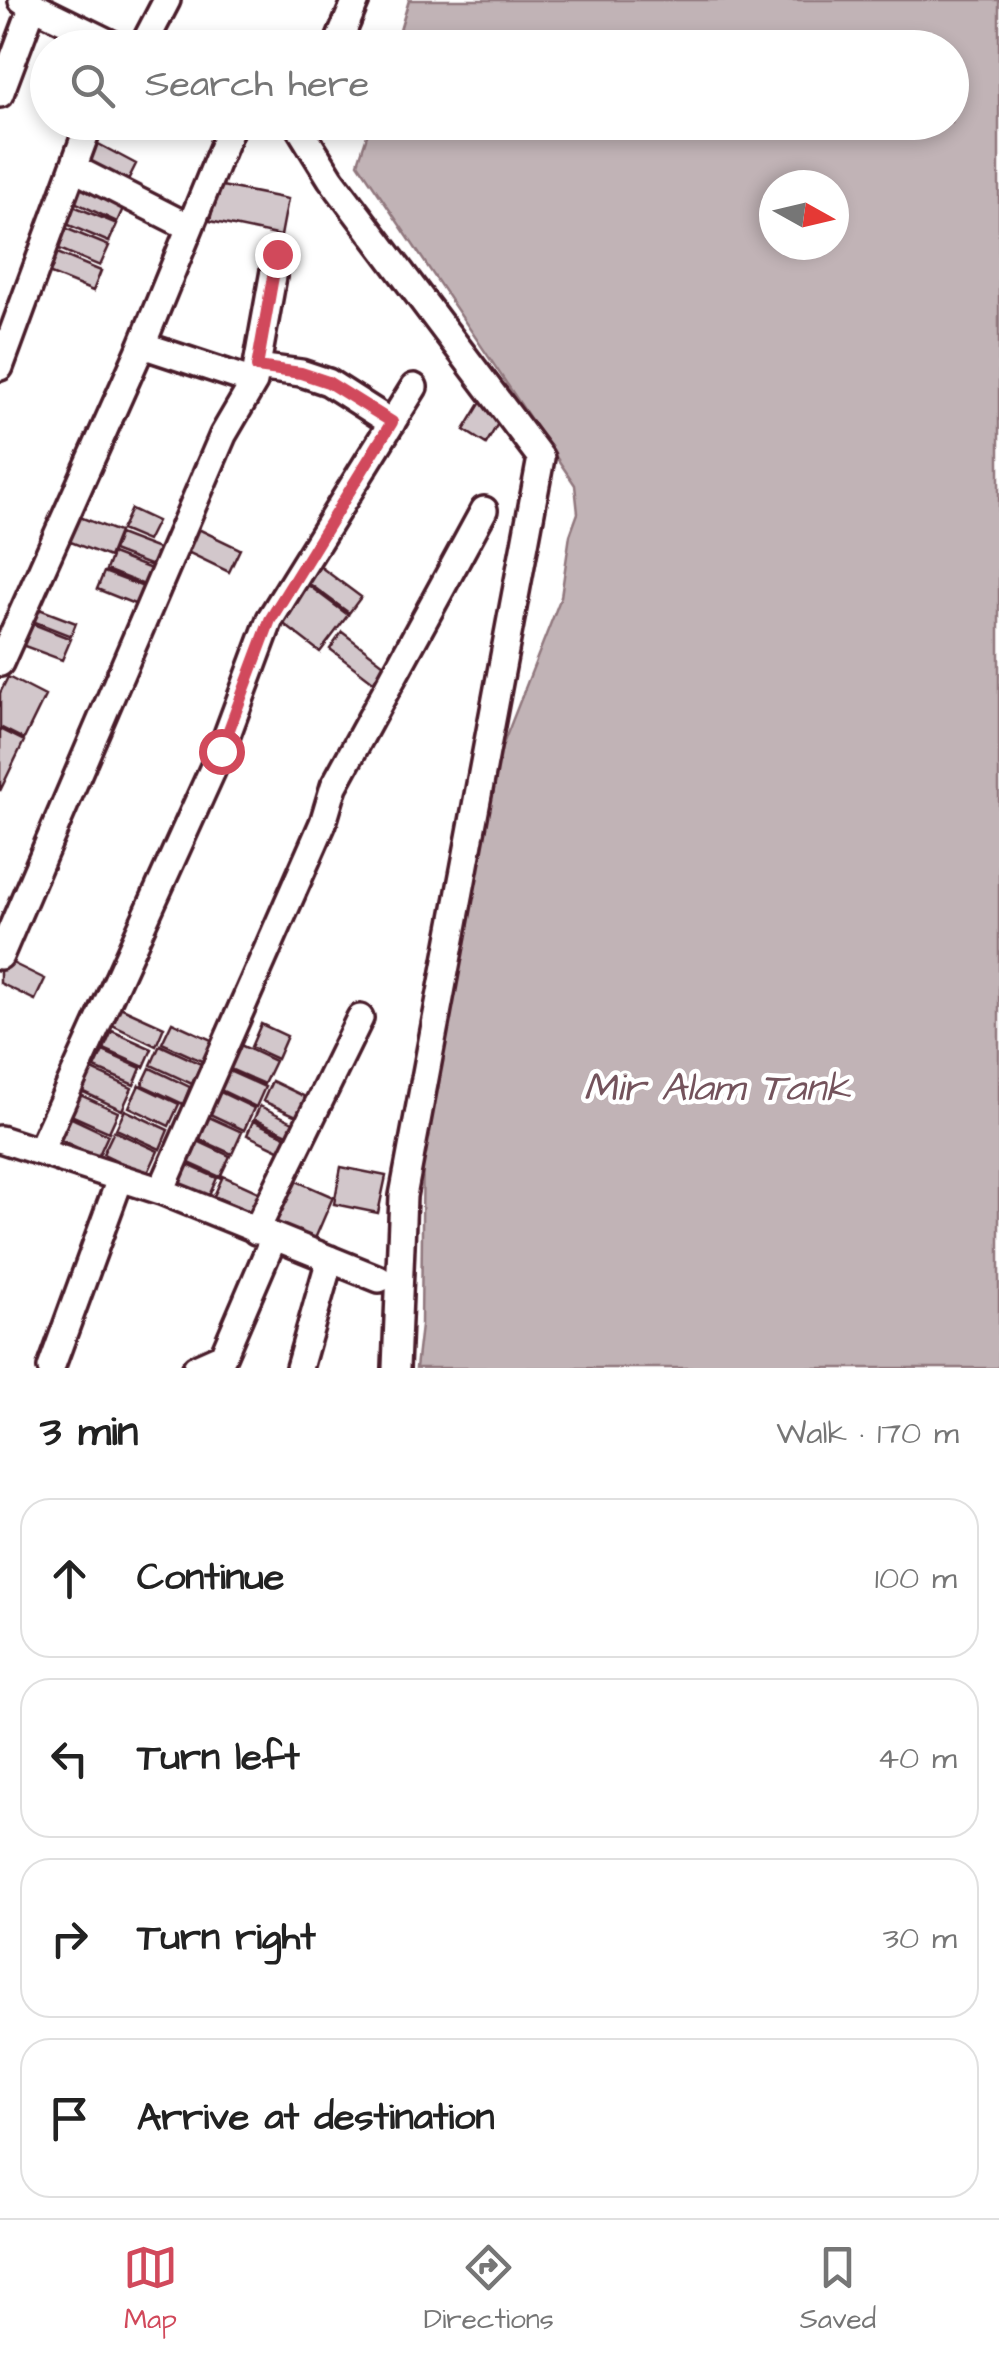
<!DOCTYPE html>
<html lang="en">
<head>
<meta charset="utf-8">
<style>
	body { margin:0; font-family:"Architects Daughter",sans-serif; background:#f6f6f6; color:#222 }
	.compass { position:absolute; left:759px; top:170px; width:90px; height:90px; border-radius:50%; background:#fff; box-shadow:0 5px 15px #0003; rotate:98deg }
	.stop { position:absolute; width:30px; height:30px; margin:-22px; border:8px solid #d1495b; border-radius:50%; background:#fff }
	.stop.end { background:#d1495b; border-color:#fff; box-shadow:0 2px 10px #0008 }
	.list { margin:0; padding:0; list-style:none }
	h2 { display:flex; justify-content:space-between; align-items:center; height:130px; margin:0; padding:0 40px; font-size:42px }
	h2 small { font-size:32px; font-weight:400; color:#767676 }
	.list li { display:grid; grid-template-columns:65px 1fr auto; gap:30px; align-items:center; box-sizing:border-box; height:160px; margin:0 20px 20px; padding:0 20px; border:2px solid #e0e0e0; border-radius:30px }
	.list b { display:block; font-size:38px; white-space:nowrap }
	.list em { font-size:32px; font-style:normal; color:#767676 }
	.icon { flex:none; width:55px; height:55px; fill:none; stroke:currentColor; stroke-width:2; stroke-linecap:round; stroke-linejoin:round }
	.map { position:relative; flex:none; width:999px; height:1368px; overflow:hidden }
	.search { position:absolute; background:#fff; box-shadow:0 5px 15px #0003; left:30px; right:30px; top:30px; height:110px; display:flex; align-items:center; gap:25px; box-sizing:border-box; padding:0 35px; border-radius:55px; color:#767676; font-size:38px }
	.sheet { height:850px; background:#fff }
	nav { display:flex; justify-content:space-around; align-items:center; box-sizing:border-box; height:140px; border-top:2px solid #e0e0e0; background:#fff; font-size:28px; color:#767676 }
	nav a { display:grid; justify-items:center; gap:5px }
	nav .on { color:#d1495b }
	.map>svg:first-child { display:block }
</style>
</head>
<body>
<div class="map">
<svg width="999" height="1368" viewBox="0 0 999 1368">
	<rect width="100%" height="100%" fill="#fff"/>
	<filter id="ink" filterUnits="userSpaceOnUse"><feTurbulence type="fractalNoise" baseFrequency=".01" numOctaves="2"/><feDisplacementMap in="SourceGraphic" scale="20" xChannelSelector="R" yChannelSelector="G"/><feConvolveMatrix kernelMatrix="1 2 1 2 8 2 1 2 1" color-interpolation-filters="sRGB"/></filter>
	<g filter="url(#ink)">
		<path fill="#c1b3b6" stroke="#91787e" stroke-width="2.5" fill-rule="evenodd" d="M409,0H999V1368H416L421,1326L423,1135L487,785L561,597L570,535L578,513L575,485L358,163L371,123L952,122V48L395,47ZM774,185H834V245H774Z"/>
		<path fill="#d2c7cb" stroke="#4a1f2b" stroke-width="2.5" d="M91,140L136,164L124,188L79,163Z
			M80,176L128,197L117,222L70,200Z
			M217,185L288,199L281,236L210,221Z
			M71,205L117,224L109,242L64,223Z
			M65,228L109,246L100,266L57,248Z
			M55,252L101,271L93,291L46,272Z
			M481,402L503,415L486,444L464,430Z
			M131,509L157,521L147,541L121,530Z
			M72,514L119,532L109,557L63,539Z
			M190,525L240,549L229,572L179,548Z
			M119,534L166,552L160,569L113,551Z
			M112,554L159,572L152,588L106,570Z
			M318,565L361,597L349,613L307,582Z
			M104,572L149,589L142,607L97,589Z
			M304,582L348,615L320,652L276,618Z
			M34,607L76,623L71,636L30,620Z
			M28,622L71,639L62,660L19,644Z
			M342,632L388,667L376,684L330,649Z
			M8,677L45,696L24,739L0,727V693Z
			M0,729L24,741L0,791Z
			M6,960L45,979L35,1000L0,983V972Z
			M120,1007L164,1027L156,1046L112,1025Z
			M172,1022L216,1042L206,1063L162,1043Z
			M261,1024L287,1036L277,1059L251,1047Z
			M112,1031L152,1049L144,1067L104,1049Z
			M234,1042L275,1061L264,1084L223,1066Z
			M160,1045L201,1064L192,1084L151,1065Z
			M103,1051L141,1068L134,1085L95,1068Z
			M86,1067L132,1088L122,1110L77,1089Z
			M220,1067L265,1087L256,1107L212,1086Z
			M150,1068L190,1087L183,1104L142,1085Z
			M272,1081L310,1099L301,1118L263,1101Z
			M139,1085L179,1104L169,1126L129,1107Z
			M210,1087L254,1108L244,1130L199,1109Z
			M74,1092L118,1112L109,1132L64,1112Z
			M260,1106L297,1124L292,1136L254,1119Z
			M125,1110L168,1130L160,1149L116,1129Z
			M198,1112L242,1132L232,1154L188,1134Z
			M61,1113L108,1135L98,1157L51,1136Z
			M253,1121L290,1138L283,1152L247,1135Z
			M114,1131L158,1151L147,1175L103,1154Z
			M187,1136L230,1156L220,1177L178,1158Z
			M177,1160L217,1178L208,1198L169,1179Z
			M341,1167L386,1176L378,1213L334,1204Z
			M223,1176L265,1195L256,1215L214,1196Z
			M285,1176L333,1197L314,1241L266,1221Z"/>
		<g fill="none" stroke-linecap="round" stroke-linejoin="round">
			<g stroke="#4a1f2b" stroke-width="32">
				<path id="minor" d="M22,0L120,48
					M142,48L167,0
					M336,48L356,0
					M0,94L33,6
					M303,122L300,129L331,179L541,458L403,1196L396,1368
					M73,168L189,227
					M142,345L254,382
					M0,367L90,122
					M257,367L301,373L328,382L392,423
					M0,663L142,345L233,122
					M0,956L223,435L254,382L277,254
					M0,1139L161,1191L379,1279
					M40,1151L221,751L270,619L414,387
					M161,1191L323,823L334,786L484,510
					M256,1231L360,1018
					M51,1368L120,1179
					M196,1368L223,1356L274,1237
					M299,1368L330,1259"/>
			</g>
			<use href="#minor" stroke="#fff" stroke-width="25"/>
		</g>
	</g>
	<g fill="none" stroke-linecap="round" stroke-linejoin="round" filter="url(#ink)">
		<path stroke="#d1495b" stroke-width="12" d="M221,751L270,620L392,422L328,382L301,373L257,367L277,254"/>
	</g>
	<g text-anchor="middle" stroke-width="9" stroke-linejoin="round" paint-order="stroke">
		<g font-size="40" font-style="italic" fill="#74535c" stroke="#fff">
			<text x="717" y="1100">Mir Alam Tank</text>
		</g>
	</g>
</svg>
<svg class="compass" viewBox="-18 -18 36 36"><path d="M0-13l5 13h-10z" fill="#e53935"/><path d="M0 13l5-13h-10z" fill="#767676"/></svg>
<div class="stop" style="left:221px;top:751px"></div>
<div class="stop end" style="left:277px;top:254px"></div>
<div class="search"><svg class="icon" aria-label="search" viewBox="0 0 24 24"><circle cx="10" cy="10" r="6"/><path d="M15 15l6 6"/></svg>Search here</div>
</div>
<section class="sheet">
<h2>3 min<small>Walk · 170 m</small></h2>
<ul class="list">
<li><svg class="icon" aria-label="ahead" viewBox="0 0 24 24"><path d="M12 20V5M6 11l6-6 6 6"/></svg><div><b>Continue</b></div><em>100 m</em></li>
<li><svg class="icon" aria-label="left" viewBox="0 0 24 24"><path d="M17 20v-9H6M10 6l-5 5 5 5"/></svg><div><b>Turn left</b></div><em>40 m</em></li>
<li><svg class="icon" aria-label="right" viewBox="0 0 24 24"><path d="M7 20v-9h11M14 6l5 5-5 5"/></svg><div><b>Turn right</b></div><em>30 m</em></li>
<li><svg class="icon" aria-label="arrive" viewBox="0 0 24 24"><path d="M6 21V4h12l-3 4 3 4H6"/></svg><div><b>Arrive at destination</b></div></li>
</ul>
</section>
<nav>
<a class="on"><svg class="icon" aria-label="map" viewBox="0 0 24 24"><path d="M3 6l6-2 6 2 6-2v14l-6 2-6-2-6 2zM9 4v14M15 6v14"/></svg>Map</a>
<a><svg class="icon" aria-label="directions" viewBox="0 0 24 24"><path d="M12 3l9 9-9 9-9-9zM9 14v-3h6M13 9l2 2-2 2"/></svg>Directions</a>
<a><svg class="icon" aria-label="saved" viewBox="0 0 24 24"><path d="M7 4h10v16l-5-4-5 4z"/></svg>Saved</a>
</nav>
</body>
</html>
